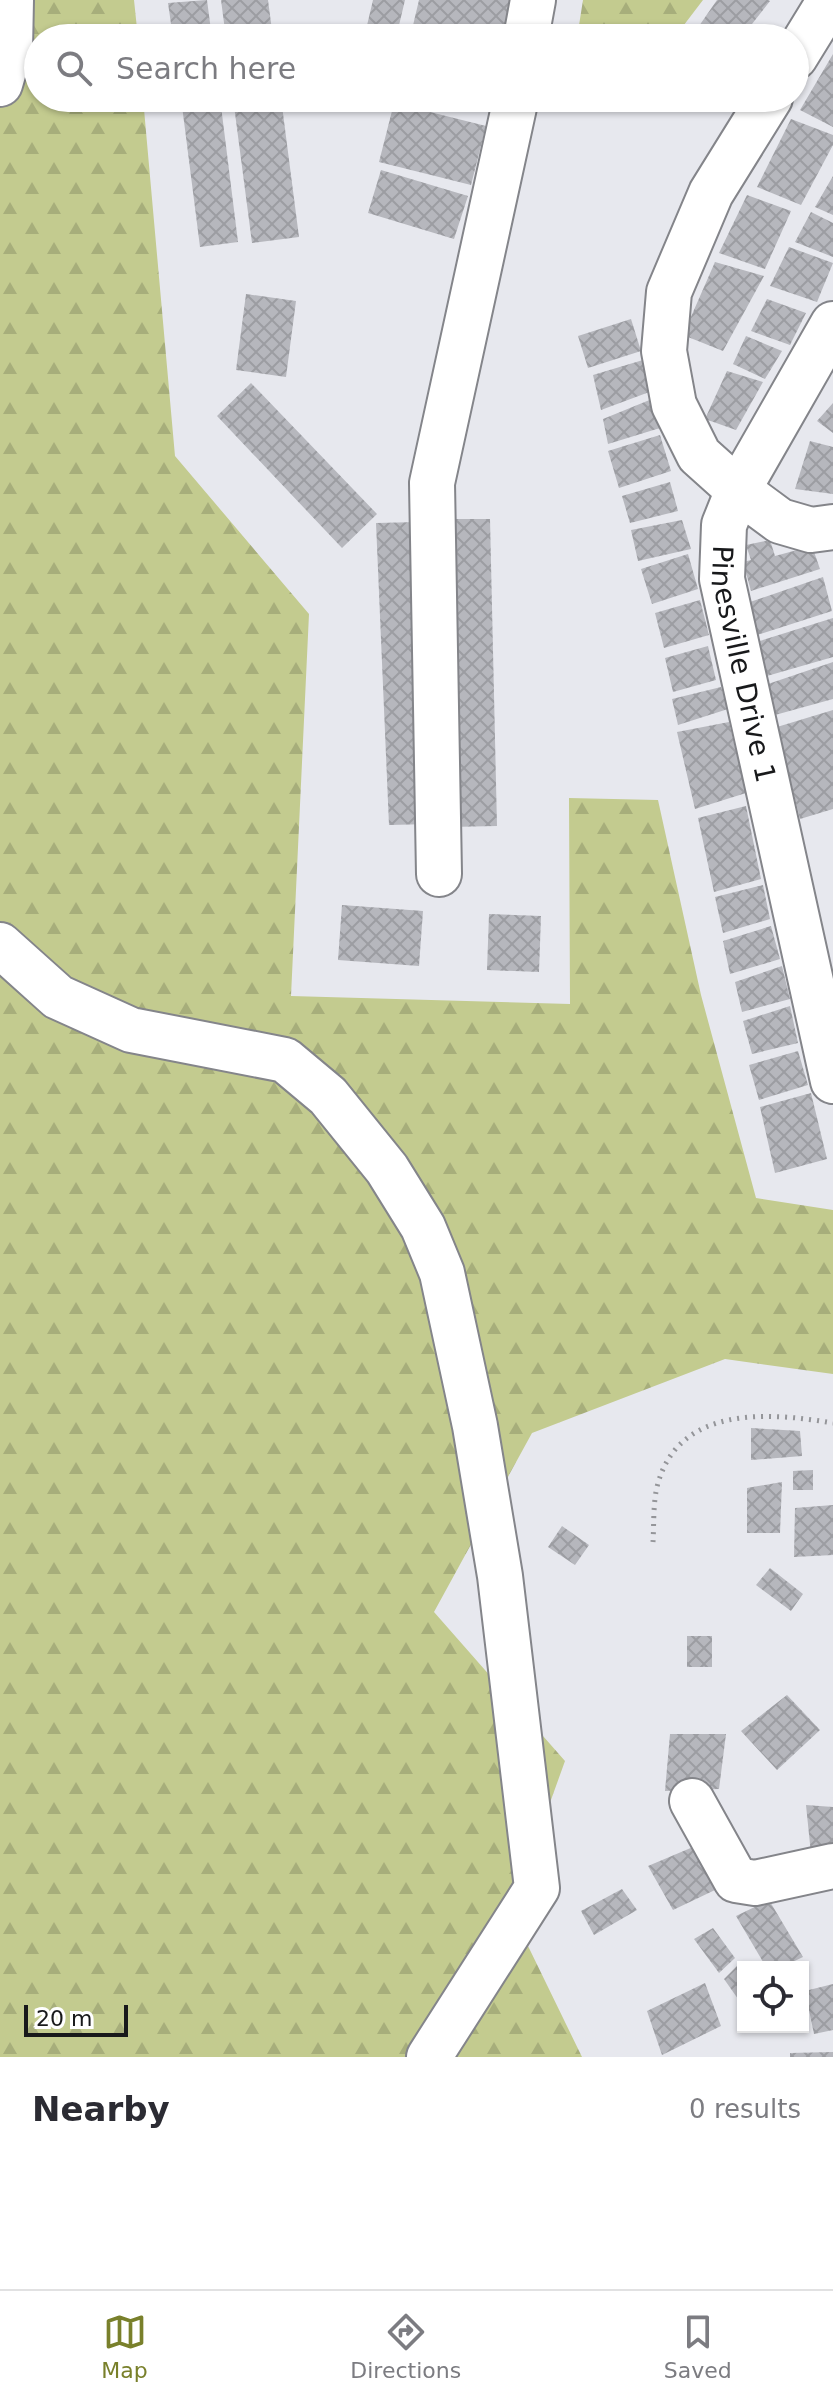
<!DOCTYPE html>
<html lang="en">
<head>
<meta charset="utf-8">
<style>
	body { margin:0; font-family:"DejaVu Sans",sans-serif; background:#f7f7f7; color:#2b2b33 }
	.controls { position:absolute; right:24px; bottom:24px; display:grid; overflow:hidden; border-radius:0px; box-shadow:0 2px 6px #0004 }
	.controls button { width:72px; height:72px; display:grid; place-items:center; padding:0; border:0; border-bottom:2px solid #e1e1e2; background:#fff; color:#2b2b33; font:40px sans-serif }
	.scale { position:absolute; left:24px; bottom:20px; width:104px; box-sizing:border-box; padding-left:8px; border:4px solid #18191b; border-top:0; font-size:22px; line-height:28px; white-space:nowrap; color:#18191b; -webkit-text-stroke:6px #fff; paint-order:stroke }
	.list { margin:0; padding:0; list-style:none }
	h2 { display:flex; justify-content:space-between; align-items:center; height:104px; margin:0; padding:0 32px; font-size:34px }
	h2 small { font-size:26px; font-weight:400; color:#7c7c81 }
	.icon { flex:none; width:44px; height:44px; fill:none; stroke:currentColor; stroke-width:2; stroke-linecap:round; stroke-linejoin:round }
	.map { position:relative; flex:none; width:833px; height:2057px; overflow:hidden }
	.search { position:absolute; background:#fff; box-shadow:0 2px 6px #0004; left:24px; right:24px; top:24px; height:88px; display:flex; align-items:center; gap:20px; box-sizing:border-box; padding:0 28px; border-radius:44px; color:#7c7c81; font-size:30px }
	.sheet { height:232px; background:#fff }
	nav { display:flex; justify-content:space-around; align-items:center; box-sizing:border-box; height:112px; border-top:2px solid #e1e1e2; background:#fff; font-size:22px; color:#7c7c81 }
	nav a { display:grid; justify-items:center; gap:4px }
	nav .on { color:#79802b }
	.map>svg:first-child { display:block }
</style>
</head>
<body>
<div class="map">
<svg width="833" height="2057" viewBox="0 0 833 2057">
	<defs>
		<pattern id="forest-firs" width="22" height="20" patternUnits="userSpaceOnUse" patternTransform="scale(2)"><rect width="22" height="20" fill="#c3cb8f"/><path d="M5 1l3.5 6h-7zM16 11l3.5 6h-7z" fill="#a7ae7b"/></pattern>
		<pattern id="building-cross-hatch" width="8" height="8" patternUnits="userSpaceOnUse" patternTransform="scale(2)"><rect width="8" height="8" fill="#b6b7bd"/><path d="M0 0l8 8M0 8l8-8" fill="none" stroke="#9c9da2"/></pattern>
	</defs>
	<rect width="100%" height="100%" fill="#e7e8ee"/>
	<path fill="url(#forest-firs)" d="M0,0H134L138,38H38V98H143L175,456L309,614L291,996L570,1004L569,798L658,800L701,995L756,1198L833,1210V1374L725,1359L532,1433L434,1612L565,1761L511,1911L582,2057H0Z
		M583,0H703L674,38H577Z"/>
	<path fill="url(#building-cross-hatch)" d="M207,0L212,38H173L168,3Z
		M221,0H268L273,38H226Z
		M373,0H405L396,38H364Z
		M419,0H517L508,38H410Z
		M717,0H768L770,1L741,38H713L699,26Z
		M833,54V127L800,110Z
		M181,98H220L238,242L200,247Z
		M233,98H281L299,237L252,243Z
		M439,98H493L490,111Z
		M394,103L486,126L471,185L379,162Z
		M791,119L833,135V145L801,205L757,187Z
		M381,170L468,196L454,239L368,213Z
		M833,176V215L815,207Z
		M747,195L791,211L765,269L719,253Z
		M811,212L833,223V257L795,242Z
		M789,247L833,263L817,302L770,286Z
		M715,262L764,276L723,351L683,335Z
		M246,294L296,301L286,377L236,370Z
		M767,299L806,313L790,345L751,331Z
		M631,319L641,351L588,368L578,336Z
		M746,336L782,351L765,379L733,364Z
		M643,360L652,391L601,410L593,375Z
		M727,371L763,382L736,430L705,419Z
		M251,383L377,514L342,548L217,416Z
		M652,399L660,428L608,444L603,419Z
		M833,403V433L817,421Z
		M660,435L671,471L619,488L608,451Z
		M810,441L833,447V494L795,489Z
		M670,482L678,511L630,523L622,496Z
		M443,519H490L497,826L450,827Z
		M682,520L691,549L638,561L631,530Z
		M418,522L431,824L389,825L376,523Z
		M770,540L775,556L812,546L820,569L751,591L743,562L751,560L746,545Z
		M688,554L698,589L652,604L641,569Z
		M823,577L832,611L757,635L750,602Z
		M700,600L709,635L664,648L655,613Z
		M833,618V657L767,676L760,641Z
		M708,646L716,680L673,692L665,658Z
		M833,662V699L775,715L768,684Z
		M721,687L728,709L678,725L672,699Z
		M833,710V809L800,819L777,727Z
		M729,722L746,793L695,809L677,732Z
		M746,806L761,879L714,892L698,818Z
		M763,885L770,919L723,933L715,897Z
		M342,905L423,911L419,966L338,960Z
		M489,914L541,916L539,972L487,970Z
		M771,926L780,959L730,974L723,941Z
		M782,966L790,999L742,1012L735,982Z
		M790,1006L798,1043L752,1054L743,1021Z
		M798,1051L808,1085L759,1100L749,1065Z
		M811,1093L827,1159L775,1173L760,1107Z
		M751,1428L800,1431L802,1456L751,1460Z
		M813,1470V1490H793V1471Z
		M782,1482L780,1533H747V1488Z
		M833,1505V1555L794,1557L795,1508Z
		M562,1526L589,1545L575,1565L548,1547Z
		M770,1568L803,1594L791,1611L756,1585Z
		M687,1636H712V1667H687Z
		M787,1695L820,1730L777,1770L741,1731Z
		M670,1734H726L719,1789L665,1791Z
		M806,1805L833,1807V1852L811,1854Z
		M693,1847L715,1890L673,1910L648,1866Z
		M622,1889L637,1910L594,1935L581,1911Z
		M769,1900L803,1957L782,1967H766L736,1916Z
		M713,1928L735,1958L719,1973L694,1939Z
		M738,1965L743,1972V2006L724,1979Z
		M705,1983L721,2026L662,2055L647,2011Z
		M833,1984V2030L814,2034L805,1991Z
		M833,2052V2057H790V2053Z"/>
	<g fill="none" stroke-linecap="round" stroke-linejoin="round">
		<g stroke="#84858a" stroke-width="48">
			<g id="minor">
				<path d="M526,38L533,0"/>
				<path d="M795,57L830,0"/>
				<path d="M0,84L10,50L11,0"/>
				<path d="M770,98L711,193L669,292L664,351L674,405L699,455L738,490L780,521L811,530L833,527"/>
				<path id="s1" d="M833,324L738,490L724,525L722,579L833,1081"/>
				<path d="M439,874L432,483L516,98"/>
				<path d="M0,945L58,997L131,1030L285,1060L328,1096L387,1169L423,1227L442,1273L475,1426L500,1576L537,1888L429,2057"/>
				<path d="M692,1801L736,1880L755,1883L833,1866"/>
			</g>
		</g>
		<path stroke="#949599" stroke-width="5" stroke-dasharray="2 6" stroke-linecap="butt" d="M653,1542C654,1525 653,1504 657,1487C677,1405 768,1412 833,1423"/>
		<use href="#minor" stroke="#fff" stroke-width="44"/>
	</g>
	<g text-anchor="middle" stroke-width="6" stroke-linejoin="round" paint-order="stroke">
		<g font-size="28" fill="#18191b" stroke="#fff">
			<text dy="10" stroke="none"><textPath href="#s1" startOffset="370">Pinesville Drive 1</textPath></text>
		</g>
	</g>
</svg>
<div class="controls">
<button><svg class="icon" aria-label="locate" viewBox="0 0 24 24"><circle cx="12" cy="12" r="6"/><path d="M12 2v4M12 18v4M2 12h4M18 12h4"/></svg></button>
</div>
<div class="scale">20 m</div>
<div class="search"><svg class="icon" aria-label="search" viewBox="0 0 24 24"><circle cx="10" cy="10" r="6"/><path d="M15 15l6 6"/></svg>Search here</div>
</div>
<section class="sheet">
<h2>Nearby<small>0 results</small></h2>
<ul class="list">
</ul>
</section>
<nav>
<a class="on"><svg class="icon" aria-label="map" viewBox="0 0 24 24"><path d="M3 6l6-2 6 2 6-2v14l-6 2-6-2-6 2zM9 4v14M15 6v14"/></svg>Map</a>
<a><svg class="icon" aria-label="directions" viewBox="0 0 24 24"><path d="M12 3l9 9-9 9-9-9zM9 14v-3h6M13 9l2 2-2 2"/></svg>Directions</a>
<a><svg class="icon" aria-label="saved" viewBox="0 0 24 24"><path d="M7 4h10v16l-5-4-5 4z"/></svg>Saved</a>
</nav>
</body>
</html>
